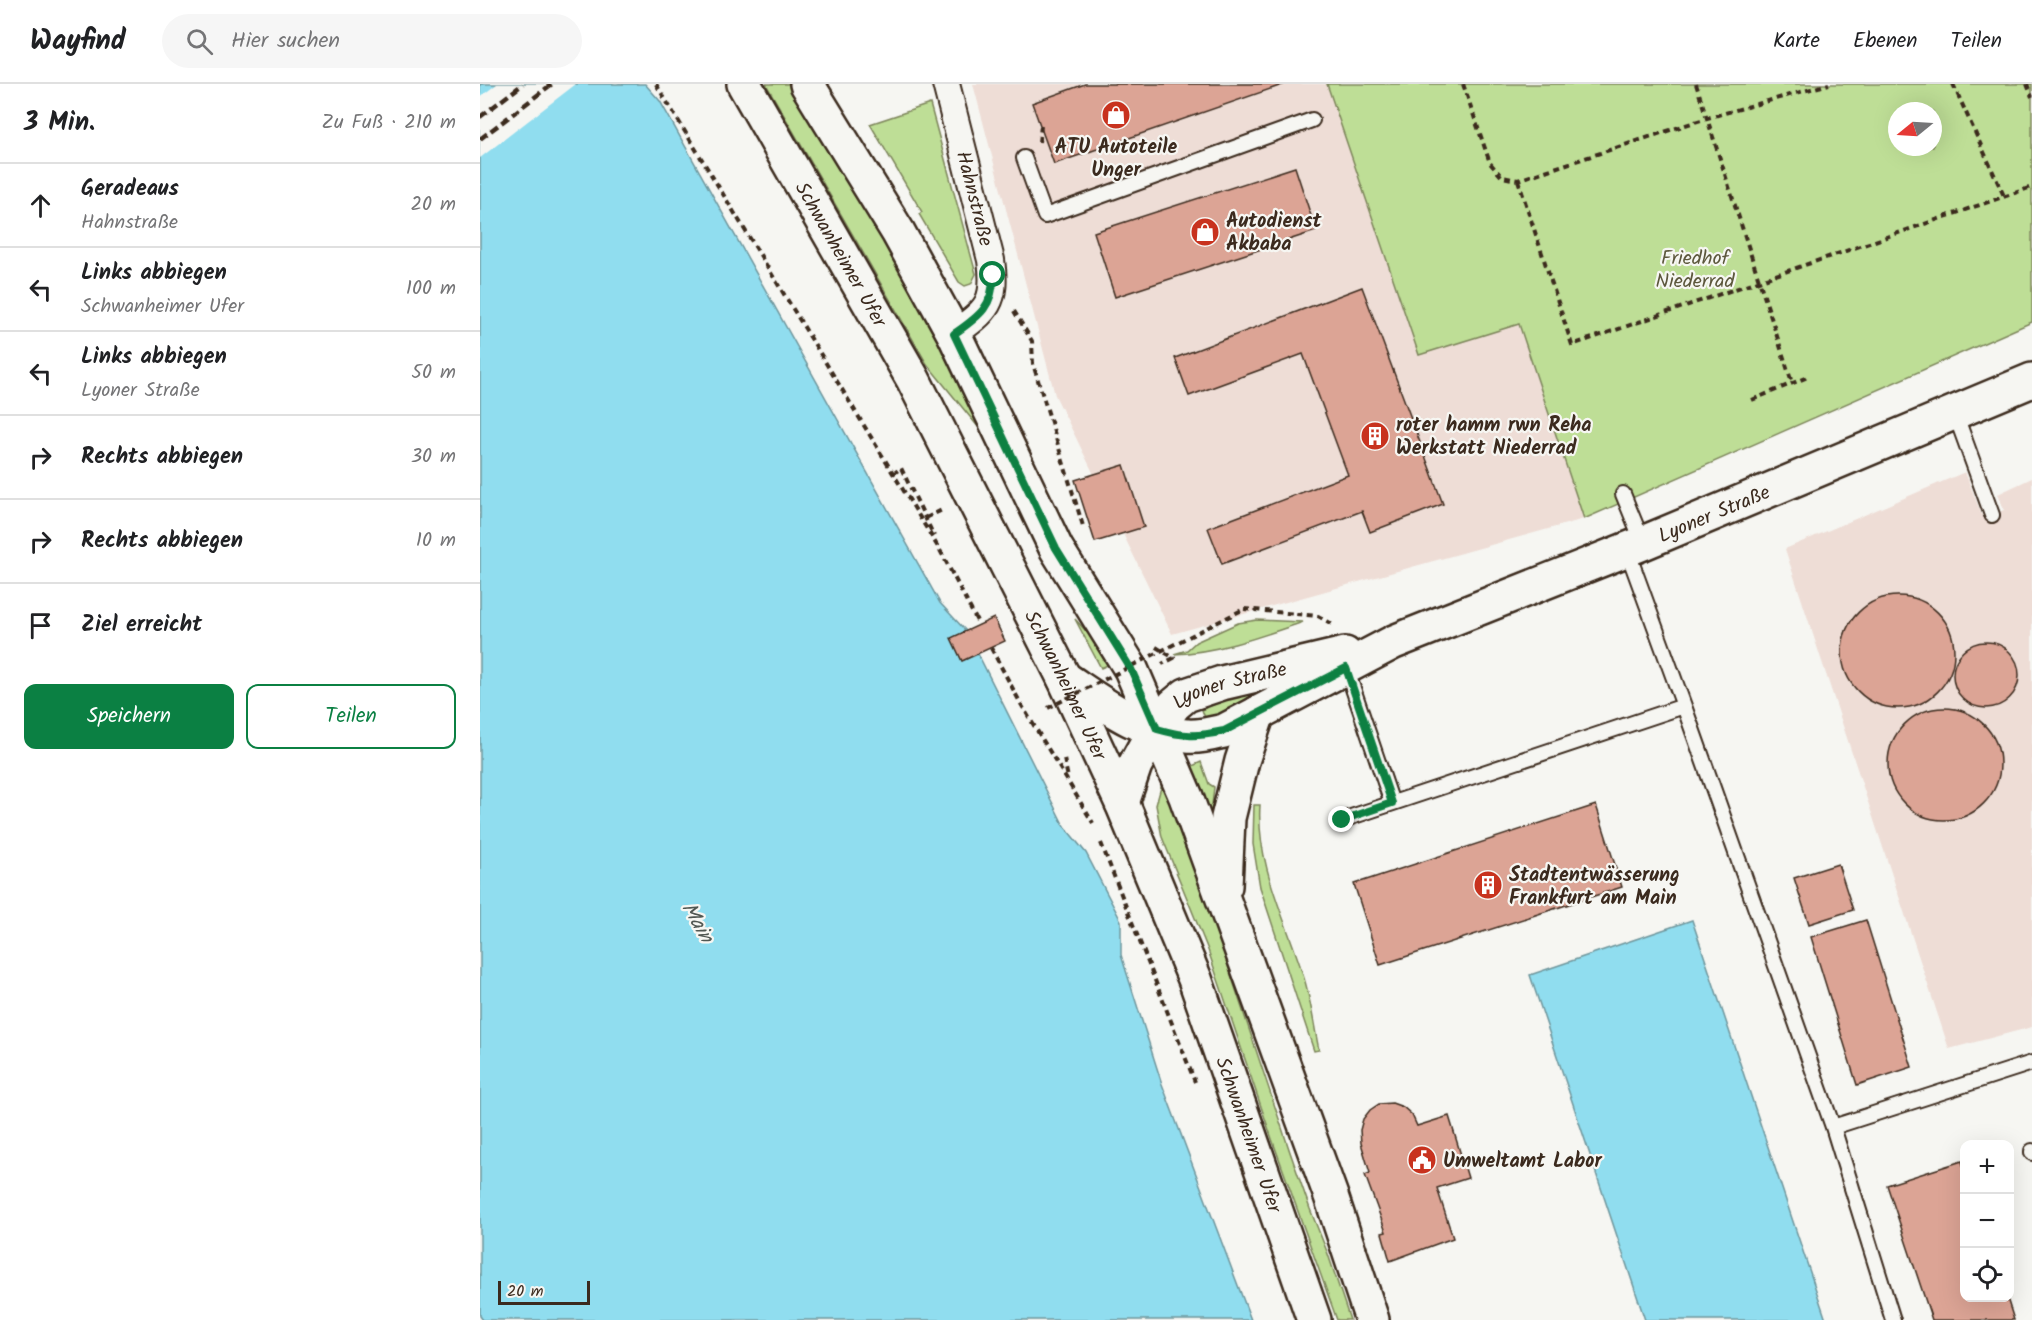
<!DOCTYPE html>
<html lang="de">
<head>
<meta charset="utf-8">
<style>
	body { margin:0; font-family:Kalam,sans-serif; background:#f6f6f6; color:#202124 }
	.controls { position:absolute; right:18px; bottom:18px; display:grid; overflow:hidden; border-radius:12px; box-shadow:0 6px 24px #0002 }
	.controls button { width:54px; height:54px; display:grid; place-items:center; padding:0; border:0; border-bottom:2px solid #e0e0e0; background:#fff; color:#202124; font:30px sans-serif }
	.compass { position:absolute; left:1408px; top:18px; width:54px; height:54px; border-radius:50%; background:#fff; box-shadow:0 6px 24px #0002; rotate:252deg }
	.scale { position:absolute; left:18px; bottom:15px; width:92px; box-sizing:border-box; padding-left:6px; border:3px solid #3b2a1e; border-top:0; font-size:16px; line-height:21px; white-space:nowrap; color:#3b2a1e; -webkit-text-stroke:4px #f6f6f2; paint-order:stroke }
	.stop { position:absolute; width:18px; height:18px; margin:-14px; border:4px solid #0b8043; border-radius:50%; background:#fff }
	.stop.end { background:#0b8043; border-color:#fff; box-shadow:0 2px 6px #0008 }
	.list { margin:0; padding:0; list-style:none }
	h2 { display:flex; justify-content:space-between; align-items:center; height:78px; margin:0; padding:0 24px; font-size:26px }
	h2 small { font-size:20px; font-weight:400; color:#757577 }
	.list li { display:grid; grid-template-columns:39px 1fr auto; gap:18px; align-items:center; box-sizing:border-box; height:84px; padding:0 24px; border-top:2px solid #e0e0e0 }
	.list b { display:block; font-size:22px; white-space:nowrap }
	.list p { margin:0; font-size:20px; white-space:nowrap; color:#757577 }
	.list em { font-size:20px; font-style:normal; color:#757577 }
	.actions { display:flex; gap:12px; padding:18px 24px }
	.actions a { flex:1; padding:14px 0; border:2px solid #0b8043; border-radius:12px; text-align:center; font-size:21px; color:#0b8043 }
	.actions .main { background:#0b8043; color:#fff }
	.icon { flex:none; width:33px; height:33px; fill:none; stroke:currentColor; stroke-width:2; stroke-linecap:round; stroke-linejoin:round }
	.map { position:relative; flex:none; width:1552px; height:1236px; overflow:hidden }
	header { display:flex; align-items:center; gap:36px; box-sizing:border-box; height:84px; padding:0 30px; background:#fff; border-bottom:2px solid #e0e0e0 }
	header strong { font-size:28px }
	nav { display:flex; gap:33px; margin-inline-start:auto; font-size:21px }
	.search { width:420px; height:54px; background:#f6f6f6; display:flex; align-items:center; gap:15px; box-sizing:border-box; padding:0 21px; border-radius:33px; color:#757577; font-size:22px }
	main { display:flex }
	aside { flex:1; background:#fff }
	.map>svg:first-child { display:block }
</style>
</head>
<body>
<header>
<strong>Wayfind</strong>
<div class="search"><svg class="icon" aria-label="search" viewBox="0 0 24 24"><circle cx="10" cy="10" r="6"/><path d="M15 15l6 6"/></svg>Hier suchen</div>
<nav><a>Karte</a><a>Ebenen</a><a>Teilen</a></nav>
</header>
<main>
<aside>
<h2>3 Min.<small>Zu Fuß · 210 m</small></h2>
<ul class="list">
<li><svg class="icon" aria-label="ahead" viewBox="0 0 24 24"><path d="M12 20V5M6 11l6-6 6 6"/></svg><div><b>Geradeaus</b><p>Hahnstraße</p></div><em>20 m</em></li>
<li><svg class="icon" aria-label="left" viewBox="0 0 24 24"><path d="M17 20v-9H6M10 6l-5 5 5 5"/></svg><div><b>Links abbiegen</b><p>Schwanheimer Ufer</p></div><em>100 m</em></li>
<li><svg class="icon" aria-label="left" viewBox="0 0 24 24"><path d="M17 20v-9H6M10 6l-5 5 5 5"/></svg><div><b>Links abbiegen</b><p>Lyoner Straße</p></div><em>50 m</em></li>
<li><svg class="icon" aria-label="right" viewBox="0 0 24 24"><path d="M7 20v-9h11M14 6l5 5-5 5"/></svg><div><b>Rechts abbiegen</b></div><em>30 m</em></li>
<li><svg class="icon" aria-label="right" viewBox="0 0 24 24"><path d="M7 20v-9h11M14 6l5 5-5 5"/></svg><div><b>Rechts abbiegen</b></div><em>10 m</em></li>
<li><svg class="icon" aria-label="arrive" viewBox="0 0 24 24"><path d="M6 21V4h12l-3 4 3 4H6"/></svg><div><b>Ziel erreicht</b></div></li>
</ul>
<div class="actions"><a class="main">Speichern</a><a>Teilen</a></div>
</aside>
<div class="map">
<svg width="1552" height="1236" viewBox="0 0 1552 1236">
	<rect width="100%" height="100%" fill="#f6f6f2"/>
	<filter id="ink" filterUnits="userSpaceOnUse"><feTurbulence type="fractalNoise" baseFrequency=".0167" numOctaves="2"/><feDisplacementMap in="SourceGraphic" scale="12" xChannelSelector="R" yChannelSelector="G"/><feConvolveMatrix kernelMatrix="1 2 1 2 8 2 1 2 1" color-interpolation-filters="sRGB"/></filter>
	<g filter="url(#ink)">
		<path fill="#eeddd6" d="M493,0H958L1104,435L692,550L575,311Z
			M1485,388L1503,434L1524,426L1518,410L1552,394V943L1469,965L1305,465Z"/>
		<path fill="#bede96" stroke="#7c845a" stroke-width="1.5" fill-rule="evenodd" d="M286,0H315L442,211L508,359L499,344L447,280Z
			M847,0H1552V238L1104,435L1039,240L939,271ZM1417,27H1453V63H1417Z
			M450,20L496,190L491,200L485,202L479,198L439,130L442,128L390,40Z
			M595,535L634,578L621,584Z
			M777,536L823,538C782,552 739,568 694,570L707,566L716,558L758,539Z
			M819,592L727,639L722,626L764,607Z
			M721,678L729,700L734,703L728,757L706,685Z
			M685,689L705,753L810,1068L830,1125L848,1170L870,1236H857L792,1055L728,866L682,753L676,721Z
			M774,721H780C776,782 807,837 824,894C831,917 834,942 839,966L834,967L780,803L773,760Z"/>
		<path fill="#90ddef" stroke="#6e959b" stroke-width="1.5" d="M0,0H165L180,17L460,519L486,547L472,554L482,577L498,570L584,742L606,769L641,837V871L682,1000L771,1236H3L0,1232Z
			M1212,836L1346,1236H1165L1050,891Z"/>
		<path fill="#f6f6f2" d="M17,0H96L0,74V13Z"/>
		<path fill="#dca495" stroke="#3b2a1e" stroke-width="1.5" d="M605,0H805L574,80L552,19Z
			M815,83L836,147L635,213L614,148Z
			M882,203L963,420L890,448L882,427L742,480L728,444L868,391L823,270L709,312L695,274Z
			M644,381L664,443L615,458L595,396Z
			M1362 568a56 56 0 1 1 112 0a56 56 0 1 1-112 0Z
			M514,534L525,557L482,577L471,554Z
			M1473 591a33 33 0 1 1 66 0a33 33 0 1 1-66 0Z
			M1408 680a56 56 0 1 1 112 0a56 56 0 1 1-112 0Z
			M1116,721L1142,803L900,881L874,800Z
			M1358,780L1373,826L1329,840L1314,794Z
			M1386,836L1432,983L1377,1001L1331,853Z
			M912,1019L923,1023L932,1031L937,1042L969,1032L988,1094L957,1104L973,1154L910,1177L902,1149L906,1148L885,1091L890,1089L881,1059L880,1046L883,1035L890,1026L899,1020Z
			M1482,1077L1484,1085V1214H1527L1534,1236H1452L1407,1101Z"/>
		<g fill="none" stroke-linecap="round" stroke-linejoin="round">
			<g stroke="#3b2a1e" stroke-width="18">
				<path id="service" d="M544,74L565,132L832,36
					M1475,329L1512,431
					M1143,410L1163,459
					M1147,466L1204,622
					M866,584L912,719
					M862,736L1204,622L1353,1043L1413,1236
					M1353,1043L1552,979
					M1552,1067V1069"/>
			</g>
			<g stroke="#3b2a1e" stroke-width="30">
				<g id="minor">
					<path id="s1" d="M466,0L511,176C517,219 507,226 474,250"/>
				</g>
			</g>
			<g stroke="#3b2a1e" stroke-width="38">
				<g id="secondary">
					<path id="s2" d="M264,0L433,295L584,594L642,719L715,895L834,1236"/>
					<path d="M327,0L418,148L474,250L576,464L651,585L706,713L851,1112L892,1236"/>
					<path id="s3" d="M584,594C619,617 663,651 707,652C719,653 731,650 744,647L914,558L1163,459L1552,296"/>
					<path id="s4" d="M642,719L655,681L666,661L694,621L706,611L742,599L865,570"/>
					<path d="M745,802L748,734L762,677L778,629"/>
				</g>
			</g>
			<path stroke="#3b2a1e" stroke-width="4" stroke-dasharray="6 4.5" stroke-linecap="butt" d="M176,0L461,468L499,541
				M983,0L1010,79L1022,93L1038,96L1227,34L1349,0
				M1216,0L1312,299
				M1473,0L1524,112
				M1547,0L1552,13
				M559,58L561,42
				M1038,96L1092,261L1552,103
				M534,227L552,257L553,280L603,442
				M1272,316L1330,292
				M413,390L421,384L454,452
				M446,434L464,425
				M764,525L838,532L854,541
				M676,563L694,574L682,580
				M511,564L541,620L613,739
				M584,675L588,694
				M621,759L715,998"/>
			<use href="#service" stroke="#f6f6f2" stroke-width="14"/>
			<use href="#minor" stroke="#f6f6f2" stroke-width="26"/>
			<use href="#secondary" stroke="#f6f6f2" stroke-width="33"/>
			<path stroke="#3b2a1e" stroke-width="4.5" stroke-dasharray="9 4.5" stroke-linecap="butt" d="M0,33L43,0
				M0,55L72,0"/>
			<path stroke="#3b2a1e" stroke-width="4" stroke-dasharray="6 4.5" stroke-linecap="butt" d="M568,624L764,525"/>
		</g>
	</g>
	<g fill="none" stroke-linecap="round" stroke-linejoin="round" filter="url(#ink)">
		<path stroke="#0b8043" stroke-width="8" d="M513,191C514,223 498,233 474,250L576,464L651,585L677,645C705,653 716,653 744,647L866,584L912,719L862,736"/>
	</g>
	<defs>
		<g id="shop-disc" transform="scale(1.5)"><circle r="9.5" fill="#c8321e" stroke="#f6f6f2"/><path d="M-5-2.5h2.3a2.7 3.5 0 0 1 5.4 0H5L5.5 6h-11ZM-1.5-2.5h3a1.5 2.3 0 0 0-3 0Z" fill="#fff"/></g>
		<g id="building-disc" transform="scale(1.5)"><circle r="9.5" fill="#c8321e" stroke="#f6f6f2"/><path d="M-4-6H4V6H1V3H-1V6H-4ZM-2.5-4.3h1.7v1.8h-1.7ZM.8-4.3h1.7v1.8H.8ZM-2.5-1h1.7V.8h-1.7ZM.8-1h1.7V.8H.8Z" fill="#fff"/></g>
		<g id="civic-disc" transform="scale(1.5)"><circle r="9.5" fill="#c8321e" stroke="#f6f6f2"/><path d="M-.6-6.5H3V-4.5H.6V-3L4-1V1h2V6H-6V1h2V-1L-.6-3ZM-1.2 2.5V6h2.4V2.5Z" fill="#fff"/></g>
	</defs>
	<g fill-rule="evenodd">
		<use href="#shop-disc" x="636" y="31"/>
		<use href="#shop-disc" x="725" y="148"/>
		<use href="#building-disc" x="895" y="352"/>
		<use href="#building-disc" x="1008" y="801"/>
		<use href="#civic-disc" x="942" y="1076"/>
	</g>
	<g text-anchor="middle" stroke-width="4.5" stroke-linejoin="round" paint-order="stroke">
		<g font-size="20" font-weight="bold" fill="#3b2a1e" stroke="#f6f6f2" text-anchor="start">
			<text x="636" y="69" text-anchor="middle">ATU Autoteile<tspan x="636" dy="23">Unger</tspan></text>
			<text x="746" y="143">Autodienst<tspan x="746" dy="23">Akbaba</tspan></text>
			<text x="916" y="347">roter hamm rwn Reha<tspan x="916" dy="23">Werkstatt Niederrad</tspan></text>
			<text x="1029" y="797">Stadtentwässerung<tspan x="1029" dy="23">Frankfurt am Main</tspan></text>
			<text x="963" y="1083">Umweltamt Labor</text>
		</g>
		<g font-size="20" fill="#3b2a1e" stroke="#f6f6f2">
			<text dy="7" stroke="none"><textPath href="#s1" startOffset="118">Hahnstraße</textPath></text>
			<text dy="7" stroke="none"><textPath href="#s2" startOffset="196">Schwanheimer Ufer</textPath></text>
			<text dy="7" stroke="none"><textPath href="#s3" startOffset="712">Lyoner Straße</textPath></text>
			<text dy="7" stroke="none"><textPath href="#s2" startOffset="682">Schwanheimer Ufer</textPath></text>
			<text dy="7" stroke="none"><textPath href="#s4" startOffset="172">Lyoner Straße</textPath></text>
			<text dy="7" stroke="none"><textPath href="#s2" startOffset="1168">Schwanheimer Ufer</textPath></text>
		</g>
		<g font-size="20" fill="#5c573c" stroke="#f6f6f2">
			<text x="1215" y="180">Friedhof<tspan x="1215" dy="23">Niederrad</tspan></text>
		</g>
		<g font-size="21" font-style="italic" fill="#505752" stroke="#f6f6f2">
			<text transform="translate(218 838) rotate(60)" y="7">Main</text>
		</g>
	</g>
</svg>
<div class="controls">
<button>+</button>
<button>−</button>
<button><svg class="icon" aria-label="locate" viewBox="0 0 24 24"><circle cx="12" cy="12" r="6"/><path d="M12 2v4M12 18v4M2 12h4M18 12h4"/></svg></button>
</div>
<svg class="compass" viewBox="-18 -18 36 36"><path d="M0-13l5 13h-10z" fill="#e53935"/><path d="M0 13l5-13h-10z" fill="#757577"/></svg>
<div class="scale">20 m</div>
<div class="stop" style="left:513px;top:191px"></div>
<div class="stop end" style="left:862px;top:736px"></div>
</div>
</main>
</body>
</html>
